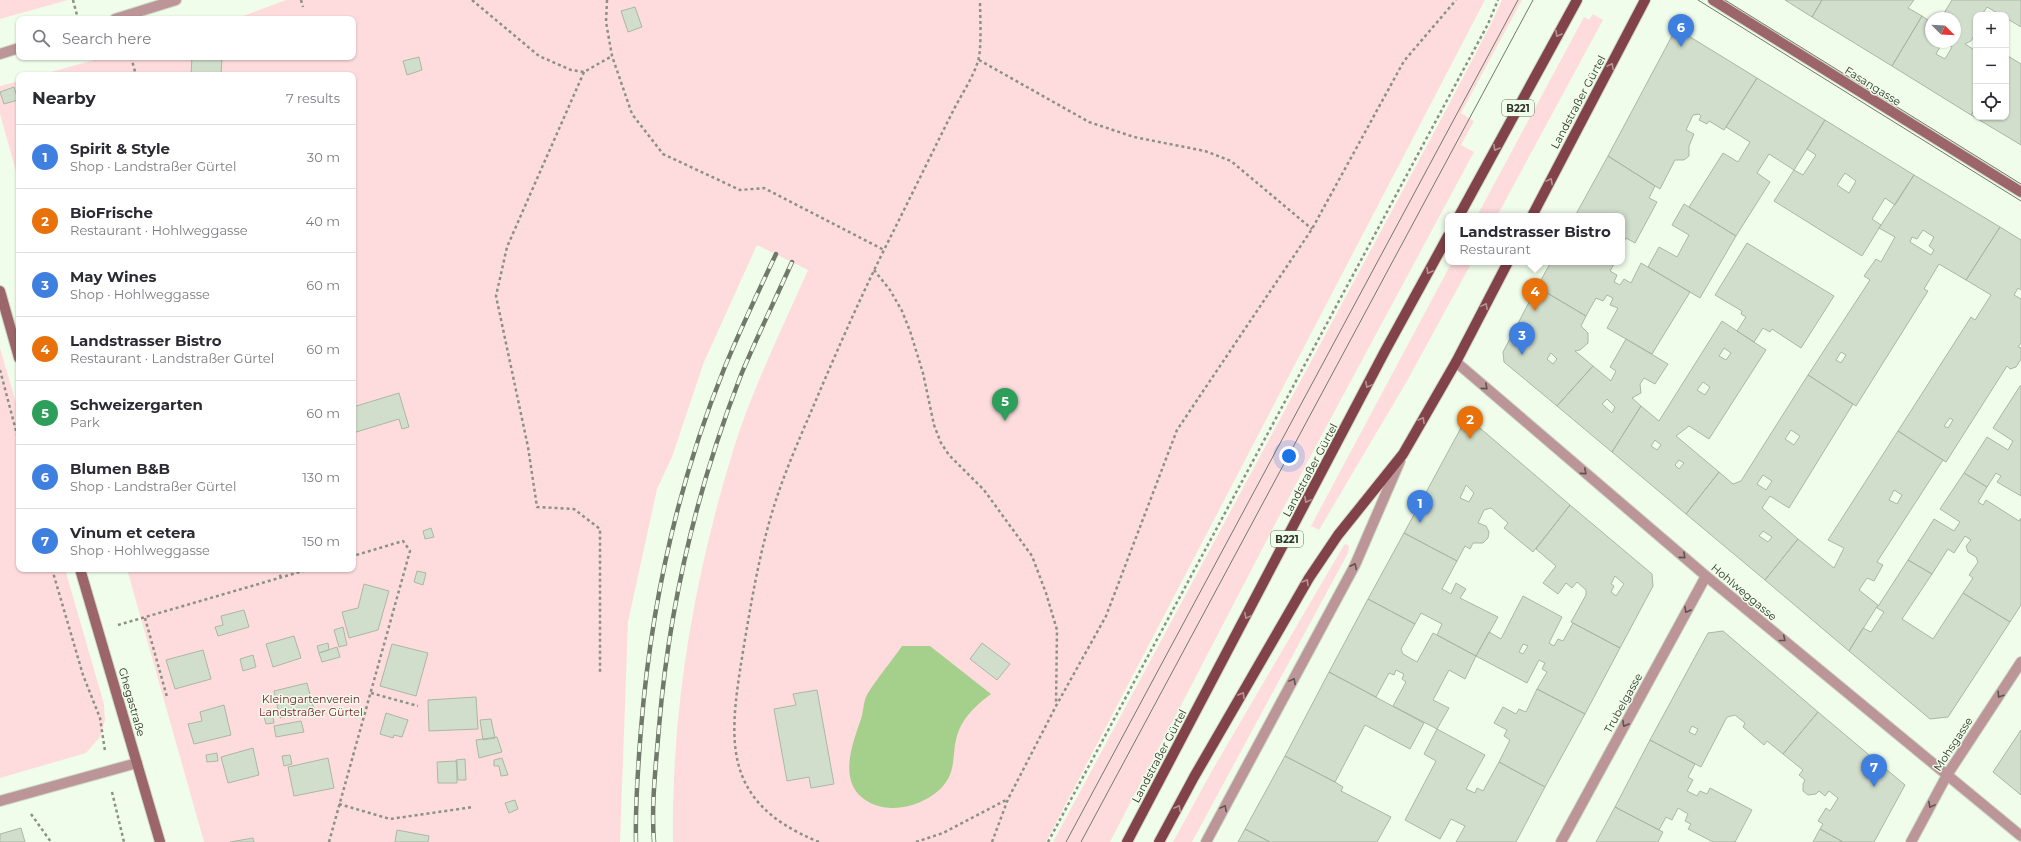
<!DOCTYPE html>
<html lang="en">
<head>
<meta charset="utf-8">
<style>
	body { margin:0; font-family:Montserrat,sans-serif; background:#f7f7f7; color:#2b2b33 }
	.controls { position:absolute; right:12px; top:12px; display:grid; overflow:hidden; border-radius:8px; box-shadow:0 1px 3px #0004 }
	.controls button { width:36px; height:36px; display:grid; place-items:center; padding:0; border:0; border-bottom:1px solid #e1e1e2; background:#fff; color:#2b2b33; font:20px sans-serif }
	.compass { position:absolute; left:1925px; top:12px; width:36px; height:36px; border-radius:50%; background:#fff; box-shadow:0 1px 3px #0004; rotate:114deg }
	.you { position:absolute; left:1289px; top:456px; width:14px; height:14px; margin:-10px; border:3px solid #fff; border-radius:50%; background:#1a73e8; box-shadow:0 0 0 6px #1a73e833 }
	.badge { display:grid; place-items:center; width:26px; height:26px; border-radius:50%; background:#111827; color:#fff; font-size:13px; font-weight:700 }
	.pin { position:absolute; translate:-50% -33px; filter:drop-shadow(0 1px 2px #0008) }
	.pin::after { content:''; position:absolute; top:21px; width:14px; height:12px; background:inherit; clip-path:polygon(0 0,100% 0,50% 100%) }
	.popup { position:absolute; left:1445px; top:213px; width:180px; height:52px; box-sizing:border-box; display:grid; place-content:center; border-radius:8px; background:#fff; filter:drop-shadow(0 1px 3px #0005); font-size:13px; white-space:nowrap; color:#7c7c81 }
	.popup b { font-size:15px; color:#2b2b33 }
	.popup::after { content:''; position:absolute; left:50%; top:100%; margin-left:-8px; border:8px solid transparent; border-top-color:#fff }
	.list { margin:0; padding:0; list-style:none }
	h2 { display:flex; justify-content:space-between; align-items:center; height:52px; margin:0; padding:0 16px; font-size:17px }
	h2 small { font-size:13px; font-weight:400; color:#7c7c81 }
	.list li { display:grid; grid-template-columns:26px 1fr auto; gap:12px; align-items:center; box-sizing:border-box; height:64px; padding:0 16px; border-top:1px solid #e1e1e2 }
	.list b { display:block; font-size:15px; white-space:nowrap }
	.list p { margin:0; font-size:13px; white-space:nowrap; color:#7c7c81 }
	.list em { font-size:13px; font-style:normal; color:#7c7c81 }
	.icon { flex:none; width:22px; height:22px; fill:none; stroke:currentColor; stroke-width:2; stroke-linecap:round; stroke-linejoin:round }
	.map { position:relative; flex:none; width:2021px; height:842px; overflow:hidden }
	.search { position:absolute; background:#fff; box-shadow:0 1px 3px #0004; left:16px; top:16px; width:340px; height:44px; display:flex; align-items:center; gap:10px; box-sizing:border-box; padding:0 14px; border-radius:8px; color:#7c7c81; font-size:15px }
	.panel { position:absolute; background:#fff; box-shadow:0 1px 3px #0004; left:16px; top:72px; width:340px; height:500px; border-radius:8px }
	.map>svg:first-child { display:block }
</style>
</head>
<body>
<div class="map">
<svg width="2021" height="842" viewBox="0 0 2021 842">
	<rect width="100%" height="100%" fill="#f0fdea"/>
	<path fill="#fedcde" d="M0,0H68L0,19Z
		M286,0H1485L1046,842H673C671,711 694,577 733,451C752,389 782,329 808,270L757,245L704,362L672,457L657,489L628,622L620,842H204L127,569H353V75H40L105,57H353V19H235Z
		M1502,0H1522L1461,113L1474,121L1461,145L1474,152L1309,459L1110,842H1053L1446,110L1492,22Z
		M1593,14L1603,20L1497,216H1477L1584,17L1589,20Z
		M19,81V182L0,114V86Z
		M1452,262H1472L1407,381L1319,530L1311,526Z
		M0,348L19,413V569H65L104,704L105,720L100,737L86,753L0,778Z
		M1346,544L1349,546L1348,553L1192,842H1173L1213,769L1344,545Z"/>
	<path fill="#a4d08b" d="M902,646H930L991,694C978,704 966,714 959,730C949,755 961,775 933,795C917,806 894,812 875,805C836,789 850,750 861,719C864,710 863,701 868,693C878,677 891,662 902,646Z"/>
	<path fill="#d1decb" stroke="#abb7a5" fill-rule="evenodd" d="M1785,0H1822L1812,17Z
		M1822,0H1914L1908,8L1922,16L1892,66L1812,17Z
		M1952,0H2021V27L2006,18V15H2001L1987,7L1982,15H1976V32L1971,41L1965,44L1976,51V107L1971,115L1892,66L1922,16L1931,22V42H1943L1936,54L1945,59L1952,47L1943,42H1955V18H1941Z
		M635,7L642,27L628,32L621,11Z
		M1682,32L1757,78L1724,130L1709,121L1707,124L1699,120L1701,116L1699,114L1693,115L1686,130L1694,134L1689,146V156L1684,160H1675L1660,189L1608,156L1672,36Z
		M2008,56L2021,64V145L1971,115L1976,107V117H2006V58Z
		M192,57H222L221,75H191Z
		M419,57L422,70L407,75L403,61Z
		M1757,78L1825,120L1794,170L1769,154L1757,173L1770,182L1736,236L1689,207L1723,153L1738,162L1750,142L1726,127Z
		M14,87L18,100L4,104L0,92Z
		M1825,120L1914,175L1895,205L1885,198L1872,219L1881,225L1862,256L1774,201L1794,170L1803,175L1816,155L1807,149ZM1845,173L1856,181L1849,193L1837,185Z
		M1608,156L1655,186L1649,198L1657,202L1635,243L1626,238L1622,245V216H1575Z
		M1914,175L2000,227L1966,280L1939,264L1924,289L1928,291L1856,406L1808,375L1870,280L1864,276L1876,259L1881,262L1895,237L1879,228ZM1923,230L1934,237L1929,246L1934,250L1931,255L1910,242L1912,237L1917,239ZM1841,352L1846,355L1841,363L1836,360Z
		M1684,204L1736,236L1700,298L1648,267L1659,247L1677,257L1689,235L1672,225Z
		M2000,227L2021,240V290L2018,288L2014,295L2021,299V343L2018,347L2021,348V359L2016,367L2010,369L2007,366L1946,462L1898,431L1971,317L1975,320L1991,295L1966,280ZM1950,418L1953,420L1948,428L1944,426Z
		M1747,243L1834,296L1801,348L1772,329L1770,332L1763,328L1754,342L1737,331L1746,317L1741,314L1742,311L1715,295Z
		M1551,262H1615L1610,271L1617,275L1614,282L1620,285L1624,279L1631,283L1641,263L1690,292L1652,354L1607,328L1618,308L1610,305L1613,298L1607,295L1603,301L1596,298L1586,316L1537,287Z
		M1537,287L1586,316L1581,326L1588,333V343L1580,350L1575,351L1593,366L1557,406L1504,362L1503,352ZM1551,353L1557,359L1553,364L1547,359Z
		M1722,321L1766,350L1709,439L1689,426L1676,436L1719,472L1686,514L1612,452L1641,406L1659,421ZM1724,348L1731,353L1726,360L1719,356ZM1703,382L1710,387L1705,395L1697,390ZM1655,440L1661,445L1657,450L1651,446ZM1679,460L1684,463L1679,469L1675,465Z
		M1626,339L1668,364L1655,384L1644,378L1640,384L1641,393L1632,398L1641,406L1612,452L1557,406L1593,366L1611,381L1616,371L1610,367ZM1607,399L1615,407L1612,413L1602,404Z
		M1808,375L1853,404L1789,508L1770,496L1762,508L1798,539L1765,580L1686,514L1719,472L1733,484L1741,481ZM1791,430L1800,436L1794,445L1785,439ZM1763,475L1772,481L1766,490L1757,484ZM1763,531L1772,537L1768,542L1759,536Z
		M2020,386H2021V496L1997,482L2001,476L1996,473L1987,487L1964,473L1987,437L2008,450L2013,441L1993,428Z
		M399,393L409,427L402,429L399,419L353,433V407Z
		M1474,423L1570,505L1533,552L1504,528L1508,523L1491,508L1484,510L1478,523L1486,526L1489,532L1488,538L1483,543H1473L1470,549L1465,546L1457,561L1404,533L1462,426ZM1466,485L1474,493L1469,502L1460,498Z
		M1898,431L1943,460L1877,562L1883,565L1874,581L1867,578L1859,590L1878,605L1849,651L1765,580L1798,539L1834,568L1844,548L1828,540ZM1894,490L1902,495L1897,504L1889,500Z
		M1964,473L1987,487L1978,502L1983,505L1986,500L2019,521L2021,518V605L2010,622L1963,593L1973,578L1969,575L1978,562L1976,557L1968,552L1966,546L1971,540L1965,536L1954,553L1948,549L1932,574L1908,560L1934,519L1954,531L1960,522L1940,509Z
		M1570,505L1652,574L1653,586L1620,648L1571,622L1586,595V590L1577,582L1572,588L1566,583L1558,594L1543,583L1556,566L1536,549ZM1615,576L1624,584L1616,596L1611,592L1614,586L1611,584Z
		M431,528L434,537L425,539L423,531Z
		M1404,533L1457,561L1442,589L1451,594L1456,583L1466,589L1460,598L1498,617L1476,656L1437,635L1442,624L1421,613L1415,624L1368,599Z
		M1908,560L1932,574L1902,619L1933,639L1963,593L2010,622L1948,717L1930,719L1849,651L1863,628L1871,632L1884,612L1877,608Z
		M417,571L426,573L423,585L414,582Z
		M364,584L389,591L378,630L349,638L342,612L358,608Z
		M1523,596L1562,617L1549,643L1554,646L1558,639L1563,641L1573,623L1620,648L1585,714L1537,689L1547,672L1542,669L1545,663L1539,660L1527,683L1476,656L1489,632L1501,639ZM1523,644L1528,646L1523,654L1519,652Z
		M1368,599L1415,624L1401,649L1403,654L1417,662L1433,633L1476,656L1465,679L1449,670L1433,700L1449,708L1437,729L1393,706L1406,682L1402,679L1404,674L1396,670L1394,675L1389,673L1376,697L1329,672Z
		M244,610L249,627L218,636L215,627L223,625L221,616Z
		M343,627L347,645L339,647L334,630Z
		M1723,631L1818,712L1783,754L1767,741L1764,745L1743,727L1745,723L1735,715L1727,717L1701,767L1650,740L1708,633ZM1692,726L1698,729L1695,735L1689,732Z
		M294,636L301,658L273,667L266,644Z
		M328,643L329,650L319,653L317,646Z
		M982,643L1010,664L997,680L970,659Z
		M392,644L428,653L416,696L380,686Z
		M337,647L340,657L322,662L319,653Z
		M203,650L211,679L175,689L166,660Z
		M253,655L256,667L243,671L240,659Z
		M1329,672L1424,723L1410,749L1365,725L1335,782L1285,756Z
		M307,683L314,710L280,718L274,691Z
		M1537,689L1585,714L1545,787L1499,762L1510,740L1504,736L1507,730L1494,723L1503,707L1516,714L1519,709L1526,712Z
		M817,690L834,784L811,788L809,777L787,781L774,709L796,705L793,694Z
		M476,697L478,729L429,731L428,700Z
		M224,705L231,735L194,744L188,724L202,721L200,712Z
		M272,711L274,723L266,724L263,713Z
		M1818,712L1905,785L1874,842H1843L1820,829L1823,824L1818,821L1826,808L1830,811L1838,798L1829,791L1825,796L1819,791L1816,794L1808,795L1803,791V784L1805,780L1799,775L1803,770L1783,754Z
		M386,713L408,720L402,737L394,735L393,738L380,734Z
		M491,719L495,738L483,740L480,720Z
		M301,721L304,732L276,737L274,726Z
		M1437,729L1485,755L1466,789L1475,793L1477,788L1483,791L1499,762L1545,787L1516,842H1456L1465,826L1451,819L1440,839L1405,820L1436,761L1424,754Z
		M2021,730V795L1993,772Z
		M497,737L502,752L479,758L476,740Z
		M1650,740L1695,764L1688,777L1693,780L1687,791L1697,796L1700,791L1707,794L1710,788L1752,810L1735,842H1713L1688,829L1691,824L1685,821L1688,814L1678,808L1672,820L1666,817L1659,830L1615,807Z
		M253,748L259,775L228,783L221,757Z
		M217,753L218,761L207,762L206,755Z
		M290,755L292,764L284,766L282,756Z
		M1285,756L1335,782L1343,787L1341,791L1391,817L1377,842H1270L1245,829Z
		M328,758L334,788L294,796L288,767Z
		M502,758L508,775L501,776L499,766H494V760Z
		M465,759L466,780H458L456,760Z
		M457,761V783H438L437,762Z
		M515,800L518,809L509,813L505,803Z
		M1615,807L1663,832L1658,842H1596Z
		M21,828L25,842H0V834Z
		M1245,829L1270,842H1238Z
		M1820,829L1843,842H1813Z
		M397,830L429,836L428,842H395Z
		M253,838L254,842H230Z"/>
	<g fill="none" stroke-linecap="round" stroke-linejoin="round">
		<g stroke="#cdd8c7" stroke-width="12">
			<path id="street" d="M115,19L176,0
				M0,54L19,48
				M1456,362L1706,576L2021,836
				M0,801L137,763
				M1206,842L1355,565L1400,461
				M1561,842L1706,576
				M1911,842L1947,775L2021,662"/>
		</g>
		<g stroke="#cdd8c7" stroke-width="12">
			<path id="secondary" d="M1713,0L2021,192
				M0,291L19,358
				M80,569L160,842"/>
		</g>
		<g stroke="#cdd8c7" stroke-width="12">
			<path id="primary" d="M1459,216L1577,0
				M1532,216L1645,0
				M1127,842L1385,351L1448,236
				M1159,842L1194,777L1309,578L1338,535L1403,454L1456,362L1508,262"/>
		</g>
		<path stroke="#899285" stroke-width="2.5" stroke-dasharray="3 3" stroke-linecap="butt" d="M73,0L78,19
			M301,0L303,7
			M472,0L539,56L571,70L584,72L612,56
			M607,0L606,22L612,56L632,114L663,154L740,190L764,188L884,250
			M131,57L136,75
			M979,60L1089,122L1134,137L1205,151L1231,161L1312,229
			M584,72L507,247L496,296L528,447L537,507L574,509L600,529V674
			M874,270L890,290L902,311L910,331L923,373L934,425L941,443L949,455L984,490L1032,556L1046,593L1057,630L1056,705
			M0,370L19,442
			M52,569L83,675L100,718L105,751
			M278,569L281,578
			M145,618L167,697
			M118,625L310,569
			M371,693L418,706
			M112,792L124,842
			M339,804L390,819L473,807
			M31,814L51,842
			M329,842L410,551L403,541L353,556
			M819,842C715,800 730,733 745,639C752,598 759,557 771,516C782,478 798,442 813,407C838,348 864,289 893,232C913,192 933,151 953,111C961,95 973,78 978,61C982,49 980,14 980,0
			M916,842L943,833L1008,799
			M992,842L1008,799L1056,706L1106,616L1177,430L1312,229L1404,61L1456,0
			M1048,842L1488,24L1498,0"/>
		<use href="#street" stroke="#bc9598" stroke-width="10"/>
		<use href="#secondary" stroke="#9b656a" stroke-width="10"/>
		<use href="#primary" stroke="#82424a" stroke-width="10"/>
		<path stroke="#71796d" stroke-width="1" d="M1698,0L2021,201
			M1725,0L2021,184
			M1066,842L1518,0
			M1081,842L1533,0"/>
		<g stroke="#71796d" stroke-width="4.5">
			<path id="rail" d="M636,842C635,804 638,766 641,729C651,605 678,483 724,369C740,330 758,292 776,254
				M654,842C651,804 656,765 659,727C669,607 697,488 741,375C757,337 775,300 792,262"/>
		</g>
		<use href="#rail" stroke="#f0fdea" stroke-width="3" stroke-dasharray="9" stroke-linecap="butt"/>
	</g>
	<defs><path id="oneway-chevron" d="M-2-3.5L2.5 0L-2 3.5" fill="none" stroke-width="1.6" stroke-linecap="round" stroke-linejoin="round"/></defs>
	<g stroke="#b49692">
		<use href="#oneway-chevron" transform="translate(1558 34) rotate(119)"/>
		<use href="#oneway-chevron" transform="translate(1611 66) rotate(-62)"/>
		<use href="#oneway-chevron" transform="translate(1496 148) rotate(119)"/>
		<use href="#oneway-chevron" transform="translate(1550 181) rotate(-62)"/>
		<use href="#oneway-chevron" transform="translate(1429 271) rotate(119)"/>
		<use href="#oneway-chevron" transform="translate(1485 306) rotate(-62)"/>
		<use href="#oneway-chevron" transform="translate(1368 385) rotate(118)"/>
		<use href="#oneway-chevron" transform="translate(1422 420) rotate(-60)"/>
		<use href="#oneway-chevron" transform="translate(1307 500) rotate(118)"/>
		<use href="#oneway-chevron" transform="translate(1306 582) rotate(-59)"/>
		<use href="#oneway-chevron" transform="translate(1247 616) rotate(118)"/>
		<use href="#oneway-chevron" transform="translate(1242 695) rotate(-60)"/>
		<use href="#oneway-chevron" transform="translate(1178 808) rotate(-62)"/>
	</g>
	<g stroke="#5e5450">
		<use href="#oneway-chevron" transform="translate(1485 387) rotate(41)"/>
		<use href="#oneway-chevron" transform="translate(1584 472) rotate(41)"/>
		<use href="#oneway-chevron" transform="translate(1683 556) rotate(41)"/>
		<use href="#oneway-chevron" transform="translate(1354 566) rotate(-64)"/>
		<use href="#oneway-chevron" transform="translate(1687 610) rotate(119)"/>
		<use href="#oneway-chevron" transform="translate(1783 639) rotate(39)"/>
		<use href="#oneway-chevron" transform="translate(1293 681) rotate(-62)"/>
		<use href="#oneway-chevron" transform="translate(2000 695) rotate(123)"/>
		<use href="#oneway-chevron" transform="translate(1625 724) rotate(119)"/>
		<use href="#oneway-chevron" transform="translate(1931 805) rotate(118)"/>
		<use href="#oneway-chevron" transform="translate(1224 808) rotate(-62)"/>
	</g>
	<g text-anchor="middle" stroke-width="3" stroke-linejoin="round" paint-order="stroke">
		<g fill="#f0fdea" stroke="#676e63" stroke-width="1">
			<rect x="1502" y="100" width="32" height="16" rx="3"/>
			<rect x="1271" y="531" width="32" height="16" rx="3"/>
		</g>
		<g font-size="10" font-weight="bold" fill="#2c3129">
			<text x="1518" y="112">B221</text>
			<text x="1287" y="543">B221</text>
		</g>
		<g font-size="11" fill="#2c3129" stroke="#f0fdea">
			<text transform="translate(1873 86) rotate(32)" y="4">Fasangasse</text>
			<text transform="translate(1578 102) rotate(-62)" y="4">Landstraßer Gürtel</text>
			<text transform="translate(1310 470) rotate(-62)" y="4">Landstraßer Gürtel</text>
			<text transform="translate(1744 592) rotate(40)" y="4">Hohlweggasse</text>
			<text transform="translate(132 702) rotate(74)" y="4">Ghegastraße</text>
			<text transform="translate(1623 703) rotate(-61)" y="4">Trubelgasse</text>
			<text transform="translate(1953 744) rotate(-57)" y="4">Mohsgasse</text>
			<text transform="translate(1159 756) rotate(-62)" y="4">Landstraßer Gürtel</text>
		</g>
		<g font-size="11" fill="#7a162e" stroke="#f0fdea">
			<text x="311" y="703">Kleingartenverein<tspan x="311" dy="13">Landstraßer Gürtel</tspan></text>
		</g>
	</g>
</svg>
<div class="controls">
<button>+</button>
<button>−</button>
<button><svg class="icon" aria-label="locate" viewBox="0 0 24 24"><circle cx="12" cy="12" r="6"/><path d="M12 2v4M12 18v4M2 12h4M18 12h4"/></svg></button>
</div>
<svg class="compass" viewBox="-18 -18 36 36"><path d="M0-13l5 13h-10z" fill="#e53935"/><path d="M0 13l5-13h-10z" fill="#7c7c81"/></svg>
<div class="you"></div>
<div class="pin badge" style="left:1420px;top:523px;background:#3f7fe0">1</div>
<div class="pin badge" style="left:1470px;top:439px;background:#e8710a">2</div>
<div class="pin badge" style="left:1522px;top:355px;background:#3f7fe0">3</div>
<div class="pin badge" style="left:1535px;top:311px;background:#e8710a">4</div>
<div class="popup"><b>Landstrasser Bistro</b>Restaurant</div>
<div class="pin badge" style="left:1005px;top:421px;background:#2e9e5b">5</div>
<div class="pin badge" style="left:1681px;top:47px;background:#3f7fe0">6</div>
<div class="pin badge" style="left:1874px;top:787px;background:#3f7fe0">7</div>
<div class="search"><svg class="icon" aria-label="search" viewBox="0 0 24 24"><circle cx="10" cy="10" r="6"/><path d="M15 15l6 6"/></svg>Search here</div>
<section class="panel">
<h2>Nearby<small>7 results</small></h2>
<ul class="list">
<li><span class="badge" style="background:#3f7fe0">1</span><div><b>Spirit &amp; Style</b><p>Shop · Landstraßer Gürtel</p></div><em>30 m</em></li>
<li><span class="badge" style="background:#e8710a">2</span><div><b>BioFrische</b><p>Restaurant · Hohlweggasse</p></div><em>40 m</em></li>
<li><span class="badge" style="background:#3f7fe0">3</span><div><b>May Wines</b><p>Shop · Hohlweggasse</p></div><em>60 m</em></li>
<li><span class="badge" style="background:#e8710a">4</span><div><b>Landstrasser Bistro</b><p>Restaurant · Landstraßer Gürtel</p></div><em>60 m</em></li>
<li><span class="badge" style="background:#2e9e5b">5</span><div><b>Schweizergarten</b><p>Park</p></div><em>60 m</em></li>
<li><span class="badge" style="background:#3f7fe0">6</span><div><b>Blumen B&amp;B</b><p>Shop · Landstraßer Gürtel</p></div><em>130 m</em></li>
<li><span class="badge" style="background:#3f7fe0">7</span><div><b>Vinum et cetera</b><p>Shop · Hohlweggasse</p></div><em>150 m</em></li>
</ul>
</section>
</div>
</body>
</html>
